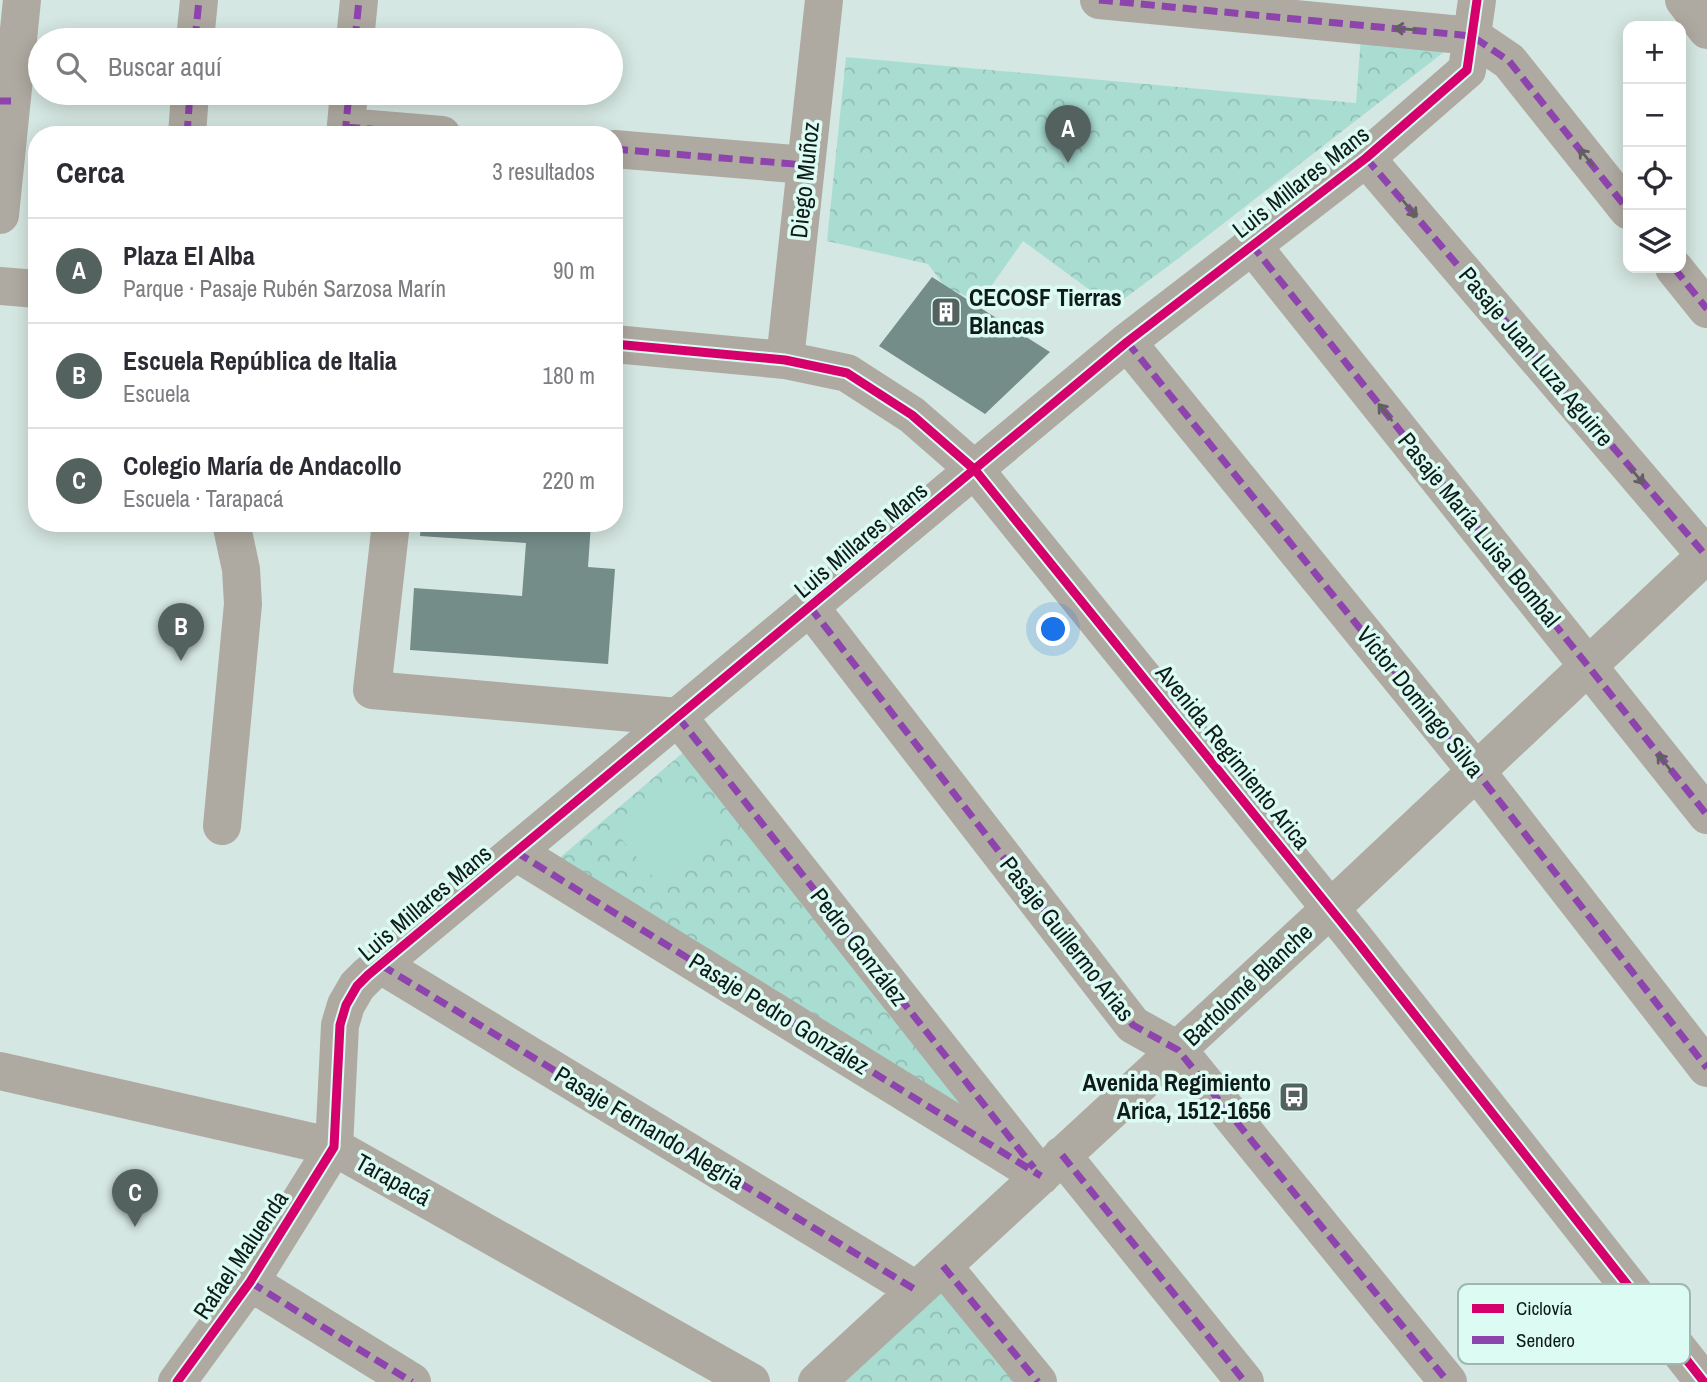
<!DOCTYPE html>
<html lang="es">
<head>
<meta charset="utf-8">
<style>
	body { margin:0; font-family:"Archivo Narrow",sans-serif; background:#f7f7f7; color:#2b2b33 }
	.controls { position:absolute; right:21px; top:21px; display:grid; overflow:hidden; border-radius:14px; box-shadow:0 4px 18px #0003 }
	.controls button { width:63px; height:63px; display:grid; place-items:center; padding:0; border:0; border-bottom:2px solid #e1e1e2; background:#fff; color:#2b2b33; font:35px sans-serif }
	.you { position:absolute; left:1054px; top:630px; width:24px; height:24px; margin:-18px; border:5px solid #fff; border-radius:50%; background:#1a73e8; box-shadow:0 0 0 10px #1a73e833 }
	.badge { display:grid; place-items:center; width:46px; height:46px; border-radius:50%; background:#54625f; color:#fff; font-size:23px; font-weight:700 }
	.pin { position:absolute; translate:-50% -58px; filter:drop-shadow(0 2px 4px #0008) }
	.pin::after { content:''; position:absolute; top:37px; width:24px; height:21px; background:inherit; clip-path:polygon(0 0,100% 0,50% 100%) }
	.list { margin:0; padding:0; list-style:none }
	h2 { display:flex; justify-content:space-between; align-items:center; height:91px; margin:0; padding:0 28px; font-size:30px }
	h2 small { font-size:23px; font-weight:400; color:#7c7c81 }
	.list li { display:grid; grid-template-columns:46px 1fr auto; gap:21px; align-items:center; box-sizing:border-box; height:105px; padding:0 28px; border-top:2px solid #e1e1e2 }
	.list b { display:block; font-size:26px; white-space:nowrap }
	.list p { margin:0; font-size:23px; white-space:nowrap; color:#7c7c81 }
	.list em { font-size:23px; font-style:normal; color:#7c7c81 }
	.icon { flex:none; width:38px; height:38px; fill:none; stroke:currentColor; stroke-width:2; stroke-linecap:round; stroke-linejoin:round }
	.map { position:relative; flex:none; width:1707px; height:1382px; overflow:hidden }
	.search { position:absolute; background:#fff; box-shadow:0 4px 18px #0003; left:28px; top:28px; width:595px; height:77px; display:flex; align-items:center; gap:18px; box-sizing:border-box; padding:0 24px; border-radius:38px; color:#7c7c81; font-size:26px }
	.panel { position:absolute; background:#fff; box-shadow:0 4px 18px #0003; left:28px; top:126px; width:595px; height:406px; border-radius:28px }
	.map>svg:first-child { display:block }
</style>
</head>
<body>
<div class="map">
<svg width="1707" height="1382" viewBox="0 0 1707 1382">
	<defs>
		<pattern id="park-crowns" width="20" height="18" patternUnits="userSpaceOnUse" patternTransform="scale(1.75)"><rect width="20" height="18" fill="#a9ddd2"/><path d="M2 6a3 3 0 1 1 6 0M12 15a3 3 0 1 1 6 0" fill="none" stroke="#90bdb4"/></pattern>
	</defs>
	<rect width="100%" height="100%" fill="#d5e7e2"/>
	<path fill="url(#park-crowns)" d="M1361,36L1453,45L1179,258L1113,307L1023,241L980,302L945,287L928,264L827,241L846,57L1356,103Z
		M686,750L999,1135L556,861Z
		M939,1288L1017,1382H840Z"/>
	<path fill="#a9ddd2" d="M680,782L720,831L657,882L616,832Z"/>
	<path fill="#758d89" d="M932,277L1050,352L985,414L879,346Z
		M421,523H591L588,567L615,569L608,664L410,650L414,588L522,596L526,543L420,536Z"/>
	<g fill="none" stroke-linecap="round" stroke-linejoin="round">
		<path stroke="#afaaa1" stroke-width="38" d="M1099,0L1472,36L1509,61L1628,210
			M1684,0L1707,30
			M195,40L199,0
			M355,40L359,0
			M346,127L442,135
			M187,135L190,93
			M345,135L349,93
			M614,149L806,165
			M1366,158L1707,557
			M0,215L22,0
			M1251,244L1707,815
			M1674,268L1707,309
			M0,286L37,289
			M1127,342L1476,771L1707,1068
			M614,344L785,360L847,373L912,415L975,470L1355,939L1704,1382
			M785,360L824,0
			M391,523L372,690L678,717L1041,1176
			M810,607L1133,1025L1178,1050L1448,1382
			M222,826L243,604L241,569L231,523
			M516,852L1018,1162
			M381,965L916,1290
			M0,1071L334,1147L751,1382
			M1062,1155L1245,1382
			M943,1266L1038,1382
			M250,1282L412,1382
			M177,1382L250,1282L334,1147L340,1025L346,1005L357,986L368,975L1127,342L1366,158L1467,70L1477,0
			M817,1382L1330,909L1707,554"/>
		<path stroke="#8e44ad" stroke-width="7" stroke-dasharray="14 7" stroke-linecap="butt" d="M1099,0L1472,36L1509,61L1628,210
			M195,40L199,0
			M355,40L359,0
			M0,101H11
			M346,127L442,135
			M187,135L190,93
			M345,135L349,93
			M614,149L806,165
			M1366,158L1707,557
			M1251,244L1707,815
			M1674,268L1707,309
			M1127,342L1476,771L1707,1068
			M810,607L1133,1025L1178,1050L1448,1382
			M678,717L1034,1168
			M516,852L1041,1176
			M381,965L916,1290
			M1062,1155L1245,1382
			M943,1266L1038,1382
			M250,1282L412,1382"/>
		<g stroke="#dbfbf3" stroke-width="13">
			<path id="cycleway" d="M614,344L785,360L847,373L912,415L975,470L1355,939L1704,1382
				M177,1382L250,1282L334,1147L340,1025L346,1005L357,986L368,975L1127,342L1366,158L1467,70L1477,0"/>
		</g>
		<use href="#cycleway" stroke="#d6006c" stroke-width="9"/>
	</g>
	<defs><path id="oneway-shaft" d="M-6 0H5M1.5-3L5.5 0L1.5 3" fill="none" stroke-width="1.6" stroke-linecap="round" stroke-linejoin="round" transform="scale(1.75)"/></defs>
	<g stroke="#5f625c">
		<use href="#oneway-shaft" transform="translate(1405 29) rotate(-175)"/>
		<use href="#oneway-shaft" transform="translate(1586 157) rotate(-129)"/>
		<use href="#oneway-shaft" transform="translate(1410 209) rotate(50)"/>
		<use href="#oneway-shaft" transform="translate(1385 412) rotate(-129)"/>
		<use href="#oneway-shaft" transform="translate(1637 476) rotate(50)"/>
		<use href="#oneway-shaft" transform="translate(1664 762) rotate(-129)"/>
	</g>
	<defs>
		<g id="building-square" transform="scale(1.575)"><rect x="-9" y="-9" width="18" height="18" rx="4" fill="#54625f" stroke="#dbfbf3"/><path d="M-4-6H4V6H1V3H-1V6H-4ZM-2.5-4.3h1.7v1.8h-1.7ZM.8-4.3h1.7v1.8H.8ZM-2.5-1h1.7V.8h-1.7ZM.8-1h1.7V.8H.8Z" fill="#fff"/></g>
		<g id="bus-square" transform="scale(1.575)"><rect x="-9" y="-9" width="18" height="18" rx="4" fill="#54625f" stroke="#dbfbf3"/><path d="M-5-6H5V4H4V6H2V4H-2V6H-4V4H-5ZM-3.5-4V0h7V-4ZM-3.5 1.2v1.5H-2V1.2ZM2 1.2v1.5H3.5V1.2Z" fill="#fff"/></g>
	</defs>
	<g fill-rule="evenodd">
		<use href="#building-square" x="946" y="312"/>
		<use href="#bus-square" x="1294" y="1097"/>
	</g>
	<g text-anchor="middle" stroke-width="7" stroke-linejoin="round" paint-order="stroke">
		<g font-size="24" fill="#0f1b18" stroke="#dbfbf3">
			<text transform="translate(805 180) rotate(-84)" y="8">Diego Muñoz</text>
			<text transform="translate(1301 182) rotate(-38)" y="8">Luis Millares Mans</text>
			<text transform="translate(1536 357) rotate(50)" y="8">Pasaje Juan Luza Aguirre</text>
			<text transform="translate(1479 530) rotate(51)" y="8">Pasaje María Luisa Bombal</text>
			<text transform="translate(861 540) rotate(-40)" y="8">Luis Millares Mans</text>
			<text transform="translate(1420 702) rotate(51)" y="8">Víctor Domingo Silva</text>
			<text transform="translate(1233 757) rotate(51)" y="8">Avenida Regimiento Arica</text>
			<text transform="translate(425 903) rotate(-40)" y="8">Luis Millares Mans</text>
			<text transform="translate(1067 939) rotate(52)" y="8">Pasaje Guillermo Arias</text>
			<text transform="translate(859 947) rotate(52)" y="8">Pedro González</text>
			<text transform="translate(1248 985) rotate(-43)" y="8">Bartolomé Blanche</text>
			<text transform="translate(779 1014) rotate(32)" y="8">Pasaje Pedro González</text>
			<text transform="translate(649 1128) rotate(31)" y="8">Pasaje Fernando Alegria</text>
			<text transform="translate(393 1180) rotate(29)" y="8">Tarapacá</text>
			<text transform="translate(241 1255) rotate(-56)" y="8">Rafael Maluenda</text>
		</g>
		<g font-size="24" font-weight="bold" fill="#0f1b18" stroke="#dbfbf3" text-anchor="start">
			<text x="969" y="306">CECOSF Tierras<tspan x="969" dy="28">Blancas</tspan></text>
			<text x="1271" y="1091" text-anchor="end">Avenida Regimiento<tspan x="1271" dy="28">Arica, 1512-1656</tspan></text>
		</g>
	</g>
	<rect x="1458" y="1284" width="232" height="80" rx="10" fill="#dbfbf3" stroke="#9eb8b1" stroke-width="2"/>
	<rect x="1472" y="1304" width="32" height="9" fill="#d6006c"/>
	<rect x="1472" y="1336" width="32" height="8" fill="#8e44ad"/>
	<g font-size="19" fill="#0f1b18">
		<text x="1516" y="1315">Ciclovía</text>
		<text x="1516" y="1347">Sendero</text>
	</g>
</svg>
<div class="controls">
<button>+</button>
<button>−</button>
<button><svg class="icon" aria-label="locate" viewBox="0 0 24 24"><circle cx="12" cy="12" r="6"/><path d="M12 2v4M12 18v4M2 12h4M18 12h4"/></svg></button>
<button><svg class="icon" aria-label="layers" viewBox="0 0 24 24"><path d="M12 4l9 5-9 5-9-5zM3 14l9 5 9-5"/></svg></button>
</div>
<div class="you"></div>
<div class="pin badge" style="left:1068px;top:163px">A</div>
<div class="pin badge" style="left:181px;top:661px">B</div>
<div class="pin badge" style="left:135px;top:1227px">C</div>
<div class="search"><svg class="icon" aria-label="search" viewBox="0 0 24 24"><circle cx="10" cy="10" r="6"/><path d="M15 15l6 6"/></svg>Buscar aquí</div>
<section class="panel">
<h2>Cerca<small>3 resultados</small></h2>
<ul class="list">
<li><span class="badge">A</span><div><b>Plaza El Alba</b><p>Parque · Pasaje Rubén Sarzosa Marín</p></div><em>90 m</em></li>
<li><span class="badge">B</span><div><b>Escuela República de Italia</b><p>Escuela</p></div><em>180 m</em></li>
<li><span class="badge">C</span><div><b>Colegio María de Andacollo</b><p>Escuela · Tarapacá</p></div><em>220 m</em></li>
</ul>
</section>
</div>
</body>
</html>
